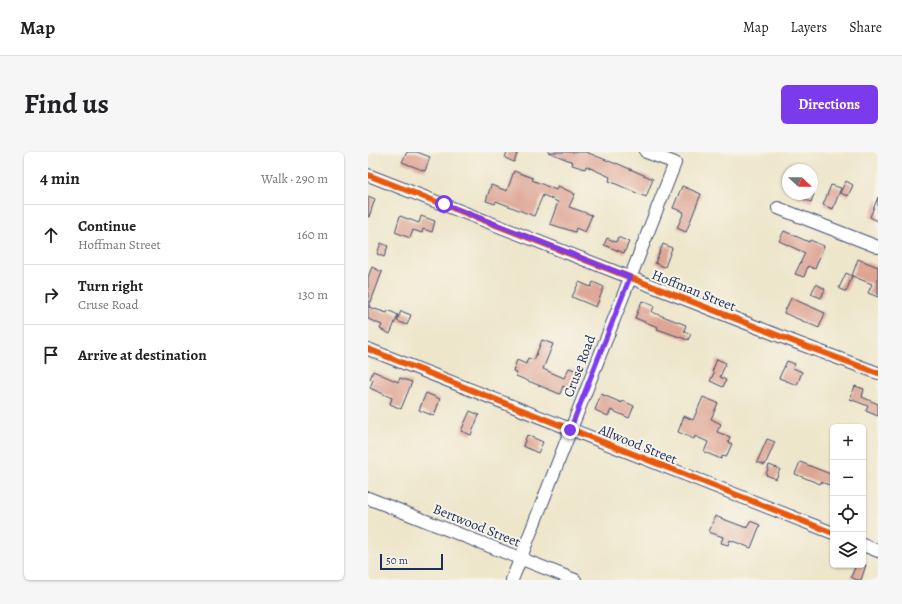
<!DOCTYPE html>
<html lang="en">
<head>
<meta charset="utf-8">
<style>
	body { margin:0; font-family:Alegreya,serif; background:#f6f6f6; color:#202124 }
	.controls { position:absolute; right:12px; bottom:12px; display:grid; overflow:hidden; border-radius:6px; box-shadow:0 1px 3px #0004 }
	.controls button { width:36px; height:36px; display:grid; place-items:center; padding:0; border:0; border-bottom:1px solid #e0e0e0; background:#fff; color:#202124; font:20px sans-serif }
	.compass { position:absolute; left:414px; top:12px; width:36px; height:36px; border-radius:50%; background:#fff; box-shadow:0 1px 3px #0004; rotate:112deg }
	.scale { position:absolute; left:12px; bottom:10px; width:63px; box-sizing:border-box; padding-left:4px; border:2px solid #1b2f5e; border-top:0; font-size:11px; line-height:14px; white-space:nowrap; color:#1b2f5e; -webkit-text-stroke:3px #f7f3e8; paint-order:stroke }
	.stop { position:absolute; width:12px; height:12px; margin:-9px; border:3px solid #7c3aed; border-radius:50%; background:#fff }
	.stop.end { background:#7c3aed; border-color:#fff; box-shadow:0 1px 4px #0008 }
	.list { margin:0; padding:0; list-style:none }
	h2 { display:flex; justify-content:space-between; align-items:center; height:52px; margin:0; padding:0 16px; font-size:17px }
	h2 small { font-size:13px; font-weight:400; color:#757577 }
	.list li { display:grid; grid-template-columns:26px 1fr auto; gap:12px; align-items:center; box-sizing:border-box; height:60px; padding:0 16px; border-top:1px solid #e0e0e0 }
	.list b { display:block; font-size:15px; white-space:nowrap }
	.list p { margin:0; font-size:13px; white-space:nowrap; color:#757577 }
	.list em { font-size:13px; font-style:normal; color:#757577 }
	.icon { flex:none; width:22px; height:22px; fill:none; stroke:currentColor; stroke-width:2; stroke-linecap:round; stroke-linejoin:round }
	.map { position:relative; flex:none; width:510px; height:428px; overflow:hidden; border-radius:6px }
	header { display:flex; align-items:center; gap:24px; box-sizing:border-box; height:56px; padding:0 20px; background:#fff; border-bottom:1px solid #e0e0e0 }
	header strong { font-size:19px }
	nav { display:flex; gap:22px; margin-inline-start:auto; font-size:14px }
	.intro { display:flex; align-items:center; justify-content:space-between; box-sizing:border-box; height:96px; padding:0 24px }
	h1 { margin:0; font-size:28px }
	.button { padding:10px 18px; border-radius:6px; background:#7c3aed; color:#fff; font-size:14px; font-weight:700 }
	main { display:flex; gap:24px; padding:0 24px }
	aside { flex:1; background:#fff; border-radius:6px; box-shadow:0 1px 3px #0004 }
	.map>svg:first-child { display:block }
</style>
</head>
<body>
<header>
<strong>Map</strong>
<nav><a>Map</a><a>Layers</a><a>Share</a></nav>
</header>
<div class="intro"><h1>Find us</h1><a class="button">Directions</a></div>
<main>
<aside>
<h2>4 min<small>Walk · 290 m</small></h2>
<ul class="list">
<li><svg class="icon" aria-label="ahead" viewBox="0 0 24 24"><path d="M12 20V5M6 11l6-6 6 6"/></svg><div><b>Continue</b><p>Hoffman Street</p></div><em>160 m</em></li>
<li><svg class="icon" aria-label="right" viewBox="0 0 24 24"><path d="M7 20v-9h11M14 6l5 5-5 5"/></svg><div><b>Turn right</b><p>Cruse Road</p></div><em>130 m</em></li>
<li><svg class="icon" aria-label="arrive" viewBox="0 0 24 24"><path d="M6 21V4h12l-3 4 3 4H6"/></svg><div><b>Arrive at destination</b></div></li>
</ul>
</aside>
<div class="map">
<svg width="510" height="428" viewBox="0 0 510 428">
	<rect width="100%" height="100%" fill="#f7f3e8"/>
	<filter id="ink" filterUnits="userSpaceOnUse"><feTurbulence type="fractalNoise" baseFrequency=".025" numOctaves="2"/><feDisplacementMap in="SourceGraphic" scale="8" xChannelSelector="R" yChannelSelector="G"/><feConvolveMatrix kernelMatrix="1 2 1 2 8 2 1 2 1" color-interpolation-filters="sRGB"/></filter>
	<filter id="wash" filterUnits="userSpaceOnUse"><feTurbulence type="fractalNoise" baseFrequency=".012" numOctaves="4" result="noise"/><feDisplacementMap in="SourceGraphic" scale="16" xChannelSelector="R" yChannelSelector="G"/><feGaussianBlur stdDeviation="0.9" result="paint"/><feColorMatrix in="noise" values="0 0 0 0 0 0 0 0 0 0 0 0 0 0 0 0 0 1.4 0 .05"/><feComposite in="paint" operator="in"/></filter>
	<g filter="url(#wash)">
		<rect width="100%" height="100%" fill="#eee6cb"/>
		<g id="blocks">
			<path fill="#dea594" d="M39,0H49L62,5L57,19L34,10Z
				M139,0H150L146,10L137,6Z
				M180,0H218L248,12V11L285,27L278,45L241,29L242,25L218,14L217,17L204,13L205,10Z
				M146,19L165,26L164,28L188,38L190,34L207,42L201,55L224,63L217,80L208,76L207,80L182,72L190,50L175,43L166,64L128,49L127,52L118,49L123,33L139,39Z
				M478,29L485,33L480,44L472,41Z
				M463,33L473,36L465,57L455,53Z
				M314,34L333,42L318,80L309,76L316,60L305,56Z
				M424,42H446L443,50L424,43Z
				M0,44L7,47L1,65H0Z
				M510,45V69L502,65Z
				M32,64L51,71L53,64L67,69L64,80L55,77L54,81L45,78L42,86L27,80Z
				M416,79L441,90L442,88L456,94L447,117L440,114L436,125L427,122L437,101L411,89Z
				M250,85L261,90L256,101L236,93L239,86L248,90Z
				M13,91L20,94L16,105L9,102Z
				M295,92L304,96L297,115L287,111Z
				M490,107L510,115V145L500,141L504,132L484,124L478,140L471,136L478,121L484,124Z
				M4,115L14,120L1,155L19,161L20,158L30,163L22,182L12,177L14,173L0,167V125Z
				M211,130L223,135L225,130L236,135L228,155L204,145Z
				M448,132L457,137L453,146L443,142Z
				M423,146L457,161L451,176L416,161Z
				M274,149L286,154L284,160L318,173L316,179L323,182L320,188L289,177L290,175L267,166Z
				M33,159L43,163L39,173L29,169Z
				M174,188L185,192L175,217L196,226L201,216L209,219L205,229L209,230L205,239L195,234L192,242L148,224L149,221L145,219L149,208L158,212L160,206L166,208Z
				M349,207L358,211L352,225L358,228L355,235L342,229L346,221L344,220Z
				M419,209L427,212L425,216L434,220L429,233L411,226Z
				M5,219L30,230L32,226L44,230L33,257L22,252L24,246L2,236L5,228L2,227Z
				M487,234L496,237L494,245L510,252V264L498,259L500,254L482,247Z
				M58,241L72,247L66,264L51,258Z
				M233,242L254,251L255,249L266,254L261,266L243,258L240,264L227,258Z
				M335,245L350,251L343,267L353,272L349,280L362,285L360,290L364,292L358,305L354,304L353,307L336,300L340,290L327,284L326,287L310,280L316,264L325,268Z
				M102,259L111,263L103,283L93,279Z
				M159,283L175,290L170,301L155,294Z
				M399,287L407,290L397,313L389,310Z
				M432,310L465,323L461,333L453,330L452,332L427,322Z
				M401,313L412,317L408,327L398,323Z
				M347,364L379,376L382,369L392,373L383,396L362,388L360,393L353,391L355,385L341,380Z
				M488,413H498L493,428H489L483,425Z"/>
		</g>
	</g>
	<g filter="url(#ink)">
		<use href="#blocks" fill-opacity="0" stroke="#3b4a6e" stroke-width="1"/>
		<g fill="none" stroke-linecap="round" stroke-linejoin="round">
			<g stroke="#3b4a6e" stroke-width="14">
				<path id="minor" d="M0,23L432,192L510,221
					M410,56L510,95
					M0,197L465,381
					M0,346L207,428
					M495,393L510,399
					M144,428L307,11L278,0"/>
			</g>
			<use href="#minor" stroke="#fff" stroke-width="12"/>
			<g stroke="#f7f3e8" stroke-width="8">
				<path id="cycleway" d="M0,23L432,192L510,221
					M0,197L465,381"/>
			</g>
			<use href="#cycleway" stroke="#e8590c" stroke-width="6"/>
		</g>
	</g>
	<g fill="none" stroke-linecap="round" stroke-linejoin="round" filter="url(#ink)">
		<path stroke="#7c3aed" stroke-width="5" d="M76,52L262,125L202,278"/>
	</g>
	<g text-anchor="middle" stroke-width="4" stroke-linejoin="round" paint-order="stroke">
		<g font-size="14" fill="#1b2f5e" stroke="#f7f3e8">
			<text transform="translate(326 138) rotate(22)" y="5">Hoffman Street</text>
			<text transform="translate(211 214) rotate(-69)" y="5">Cruse Road</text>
			<text transform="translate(270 292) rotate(22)" y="5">Allwood Street</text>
			<text transform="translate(109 373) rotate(22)" y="5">Bertwood Street</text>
		</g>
	</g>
</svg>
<div class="controls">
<button>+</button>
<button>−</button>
<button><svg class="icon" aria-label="locate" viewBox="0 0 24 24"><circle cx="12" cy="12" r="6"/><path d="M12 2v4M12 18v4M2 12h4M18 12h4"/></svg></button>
<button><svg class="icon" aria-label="layers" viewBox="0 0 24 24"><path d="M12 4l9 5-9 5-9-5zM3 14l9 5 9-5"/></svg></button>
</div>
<svg class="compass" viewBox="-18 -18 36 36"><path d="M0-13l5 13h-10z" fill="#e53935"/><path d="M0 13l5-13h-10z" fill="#757577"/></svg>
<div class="scale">50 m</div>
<div class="stop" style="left:76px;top:52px"></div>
<div class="stop end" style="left:202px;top:278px"></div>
</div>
</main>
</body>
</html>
